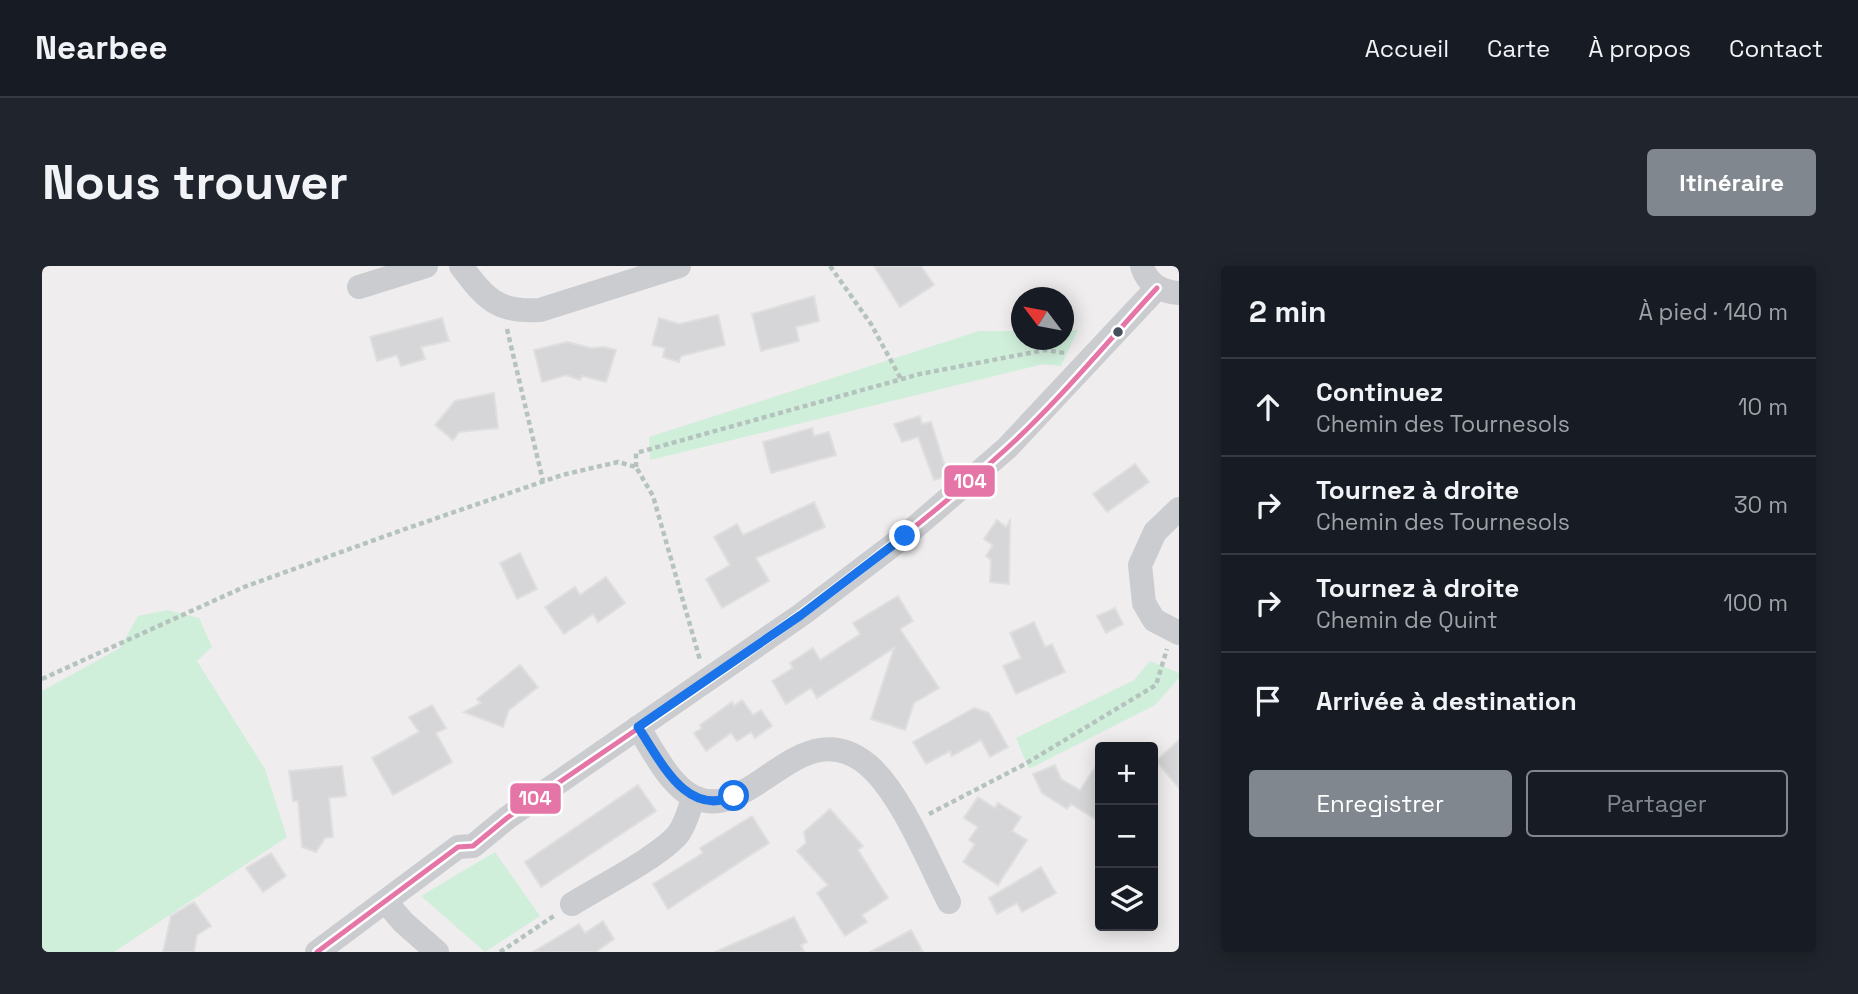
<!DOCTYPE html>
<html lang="fr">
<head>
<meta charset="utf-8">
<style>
	body { margin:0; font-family:"Space Grotesk",sans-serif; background:#20242c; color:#f1f3f6 }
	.controls { position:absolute; right:21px; bottom:21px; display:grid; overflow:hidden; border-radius:7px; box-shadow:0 4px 18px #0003 }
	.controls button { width:63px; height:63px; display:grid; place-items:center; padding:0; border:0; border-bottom:2px solid #363941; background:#171b24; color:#f1f3f6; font:35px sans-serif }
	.compass { position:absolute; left:969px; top:21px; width:63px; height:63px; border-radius:50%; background:#171b24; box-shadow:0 4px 18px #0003; rotate:302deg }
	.stop { position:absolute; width:21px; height:21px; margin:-16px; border:5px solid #1a73e8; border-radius:50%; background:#fff }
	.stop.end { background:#1a73e8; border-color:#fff; box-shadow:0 2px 7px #0008 }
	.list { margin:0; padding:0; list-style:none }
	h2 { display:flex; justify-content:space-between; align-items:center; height:91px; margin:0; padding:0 28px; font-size:30px }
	h2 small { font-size:23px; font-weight:400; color:#9ea1a6 }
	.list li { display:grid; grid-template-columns:46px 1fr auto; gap:21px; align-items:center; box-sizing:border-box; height:98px; padding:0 28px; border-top:2px solid #363941 }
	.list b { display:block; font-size:26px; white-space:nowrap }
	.list p { margin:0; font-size:23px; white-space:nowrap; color:#9ea1a6 }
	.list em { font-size:23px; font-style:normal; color:#9ea1a6 }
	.actions { display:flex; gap:14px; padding:21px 28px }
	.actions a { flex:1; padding:16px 0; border:2px solid #80878e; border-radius:7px; text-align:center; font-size:24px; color:#80878e }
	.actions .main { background:#80878e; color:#fff }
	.icon { flex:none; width:38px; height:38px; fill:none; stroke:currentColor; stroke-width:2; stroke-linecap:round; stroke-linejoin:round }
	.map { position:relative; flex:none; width:1137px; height:686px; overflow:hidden; border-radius:7px }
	header { display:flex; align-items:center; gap:42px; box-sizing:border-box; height:98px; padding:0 35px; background:#171b24; border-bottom:2px solid #363941 }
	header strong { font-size:33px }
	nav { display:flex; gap:38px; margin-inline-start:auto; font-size:24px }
	.intro { display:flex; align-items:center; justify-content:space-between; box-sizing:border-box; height:168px; padding:0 42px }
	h1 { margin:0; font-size:49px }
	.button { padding:18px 32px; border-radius:7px; background:#80878e; color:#fff; font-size:24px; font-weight:700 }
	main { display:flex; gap:42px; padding:0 42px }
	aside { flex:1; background:#171b24; border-radius:7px; box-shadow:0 4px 18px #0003 }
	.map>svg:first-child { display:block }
</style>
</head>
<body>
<header>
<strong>Nearbee</strong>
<nav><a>Accueil</a><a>Carte</a><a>À propos</a><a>Contact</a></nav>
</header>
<div class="intro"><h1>Nous trouver</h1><a class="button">Itinéraire</a></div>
<main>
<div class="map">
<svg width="1137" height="686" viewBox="0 0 1137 686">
	<rect width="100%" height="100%" fill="#efeded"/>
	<path fill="#d0efdb" d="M1022,64H1036L1019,100L1002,98L608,194L607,171L937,65H979L980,74H1022Z
		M125,344L157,352L170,381L155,395L223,503L245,571L72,686H0V425L78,382L96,350Z
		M1108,395L1137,407V412L1113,439L987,503L974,472L1092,414Z
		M453,586L498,650L443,686L379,630Z"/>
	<path fill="#d6d5d7" stroke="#e0dfe0" stroke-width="2" d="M832,0H879L892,19L858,41Z
		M772,30L777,55L754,61L757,75L719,85L710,48Z
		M676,49L683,79L639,90L637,96L621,91L623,82L610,79L617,52L637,58Z
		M400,52L407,75L379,81L383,93L359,100L355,89L335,95L328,71Z
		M525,76L549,82L562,81L574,84L564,116L540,110L538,114L524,109L500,116L492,84Z
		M452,127L456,162L417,166L411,174L393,159L413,135Z
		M878,150L880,158L889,156L906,210L892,214L876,171L860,176L852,158Z
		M770,162L772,170L787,166L794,189L729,207L721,176Z
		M1093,198L1107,216L1065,246L1051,228Z
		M772,236L783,261L714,292L727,315L680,342L664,313L688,299L672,271L695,258L701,269Z
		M955,254L964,261L968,255L967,318L948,316L949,294L944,290L951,279L942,273Z
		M478,287L495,323L475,333L458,297Z
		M564,311L583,337L556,356L551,348L522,368L503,341L533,321L538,329Z
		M856,330L871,355L858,363L897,422L872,437L863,464L829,453L852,382L775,432L769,422L744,438L730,415L751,402L748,397L771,382L778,394L818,368L811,357Z
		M1073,342L1081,358L1064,367L1055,350Z
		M992,356L1003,381L1010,378L1023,406L974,428L961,400L979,392L968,367Z
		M478,399L496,421L467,444L461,461L422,446L439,437L435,433Z
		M700,434L711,449L719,444L730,460L713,472L709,466L695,475L689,467L664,485L652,467L660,462L658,459L690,436L692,440Z
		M390,439L404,462L394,467L410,496L351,529L330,492L377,466L367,451Z
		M932,442L947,447L966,481L948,491L939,474L910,490L908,485L884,498L871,476Z
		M1137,474V522L1114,495Z
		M1058,494V556L1029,538L1025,543L1000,527L991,508L1013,499L1019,513L1038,524Z
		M300,500L304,530L287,532L291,571L283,572L274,586L260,581L256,535H251L247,505Z
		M596,519L614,545L499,621L483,596Z
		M936,531L953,542L956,537L979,551L970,565L985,574L956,619L921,596L933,578L927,574L936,561L922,552Z
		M788,543L821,580L816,584L846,632L820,649L825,656L803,670L775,627L786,619L755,585L764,577L762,566Z
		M710,550L727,577L626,643L611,618L661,587L658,582Z
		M229,587L244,610L221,626L204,602Z
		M999,601L1014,627L980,646L975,637L955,648L947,632Z
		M152,636L169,660L155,669L152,686H121L129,650Z
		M752,651L765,676L759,679L762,686H673Z
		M561,655L572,673L554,686H491L537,658L543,667Z
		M869,664L881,686H828Z"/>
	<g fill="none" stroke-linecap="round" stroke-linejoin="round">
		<path stroke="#b5c3be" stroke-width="4.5" stroke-dasharray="5 3.5" stroke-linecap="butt" d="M788,0L829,58L859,113
			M465,63L501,215
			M594,201V187L878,108L1003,84L1023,87
			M0,413L202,321L363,263L520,209L576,196L594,201L611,230L658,394
			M887,548L983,498L1114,419L1125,383
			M458,686L512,650"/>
		<path stroke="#cacccf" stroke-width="24" d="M419,0C443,32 455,47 498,44L637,0
			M1100,0C1105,18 1119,26 1137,27
			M317,21L384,0
			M1137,243L1113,266L1098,299L1102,337L1112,354L1137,367
			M596,461C611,484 627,519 652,531C708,559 759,442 826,499C859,527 887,597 907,636
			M344,636L361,656L395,686
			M530,638C557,621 619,590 637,567C644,556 648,543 651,531
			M275,686L416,581L431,580L465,552L759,349L863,270L965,182L1115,22"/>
		<g stroke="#fff" stroke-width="10">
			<path id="bus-1" d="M275,686L416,581L431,580L465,552C635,435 809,323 963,184C1016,136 1066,75 1115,22"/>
		</g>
		<use href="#bus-1" stroke="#e675a7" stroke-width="5"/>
	</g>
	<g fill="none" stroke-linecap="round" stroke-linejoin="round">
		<path stroke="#1a73e8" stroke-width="9" d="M692,530C644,552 619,495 596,461L759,349L863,270"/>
	</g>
	<circle fill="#44505b" stroke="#fff" stroke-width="2.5" cx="1076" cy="66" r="6"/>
	<g stroke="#fff" stroke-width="2.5">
		<rect x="901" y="198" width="53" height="34" rx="7" fill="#e675a7"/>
		<rect x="467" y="516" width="53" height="33" rx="7" fill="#e675a7"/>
	</g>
	<g font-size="19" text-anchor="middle" font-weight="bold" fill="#fff">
		<text x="928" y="222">104</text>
		<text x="493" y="539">104</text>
	</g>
</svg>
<div class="controls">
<button>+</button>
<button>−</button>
<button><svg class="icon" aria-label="layers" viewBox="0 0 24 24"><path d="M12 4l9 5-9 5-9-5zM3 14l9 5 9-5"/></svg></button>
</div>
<svg class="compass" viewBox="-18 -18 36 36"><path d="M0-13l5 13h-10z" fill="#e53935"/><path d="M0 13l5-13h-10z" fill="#9ea1a6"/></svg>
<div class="stop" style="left:692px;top:530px"></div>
<div class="stop end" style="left:863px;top:270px"></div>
</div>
<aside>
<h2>2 min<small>À pied · 140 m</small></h2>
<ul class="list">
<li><svg class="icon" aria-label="ahead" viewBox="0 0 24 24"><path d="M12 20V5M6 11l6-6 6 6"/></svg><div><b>Continuez</b><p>Chemin des Tournesols</p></div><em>10 m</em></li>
<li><svg class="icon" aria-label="right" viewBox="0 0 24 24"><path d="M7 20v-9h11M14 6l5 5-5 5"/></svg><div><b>Tournez à droite</b><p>Chemin des Tournesols</p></div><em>30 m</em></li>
<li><svg class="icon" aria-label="right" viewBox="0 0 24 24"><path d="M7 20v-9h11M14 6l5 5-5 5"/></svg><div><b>Tournez à droite</b><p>Chemin de Quint</p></div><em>100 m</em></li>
<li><svg class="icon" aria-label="arrive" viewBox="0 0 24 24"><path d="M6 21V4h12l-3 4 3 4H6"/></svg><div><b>Arrivée à destination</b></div></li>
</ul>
<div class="actions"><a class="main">Enregistrer</a><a>Partager</a></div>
</aside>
</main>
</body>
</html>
